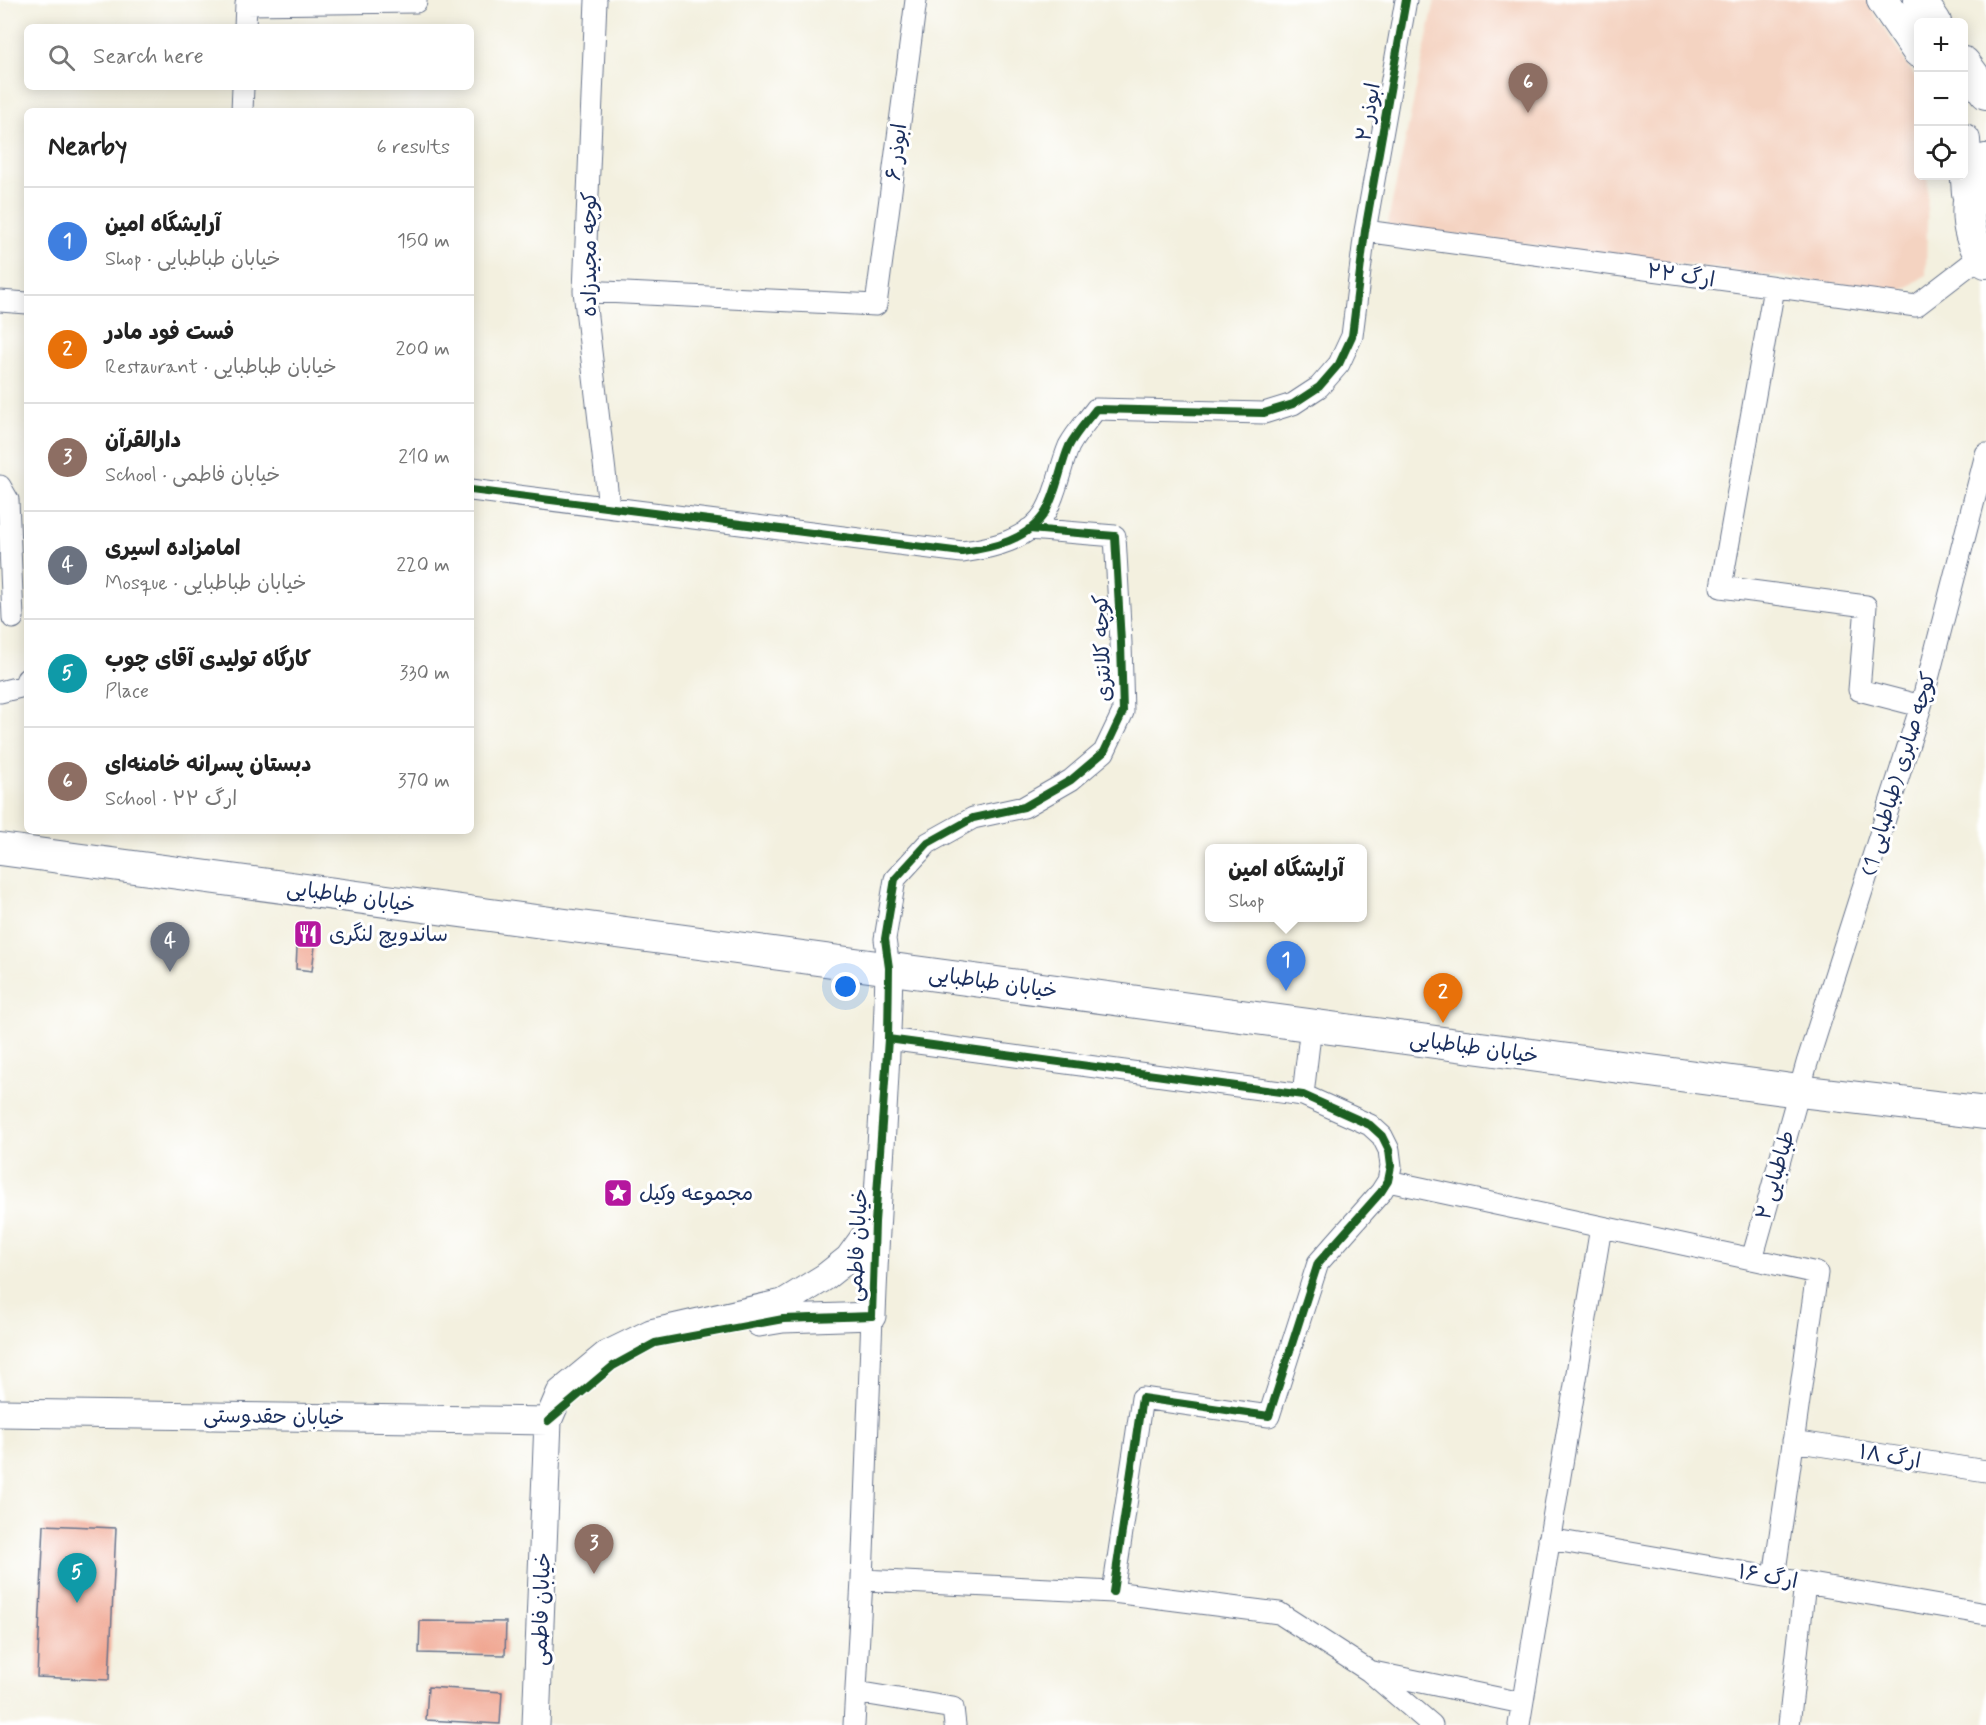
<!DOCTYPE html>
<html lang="en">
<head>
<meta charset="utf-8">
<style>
	body { margin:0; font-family:Mynerve,"Playpen Sans Arabic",sans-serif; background:#f6f6f6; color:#222 }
	.controls { position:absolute; right:18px; top:18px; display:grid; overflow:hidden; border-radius:9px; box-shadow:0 3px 15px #0003 }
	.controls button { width:54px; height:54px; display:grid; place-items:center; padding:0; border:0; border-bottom:2px solid #e0e0e0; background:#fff; color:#222; font:30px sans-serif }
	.you { position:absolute; left:846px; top:987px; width:21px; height:21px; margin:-15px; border:4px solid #fff; border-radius:50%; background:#1a73e8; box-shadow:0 0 0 9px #1a73e833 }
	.badge { display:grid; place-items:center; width:39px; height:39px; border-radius:50%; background:#b5179e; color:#fff; font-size:20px; font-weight:700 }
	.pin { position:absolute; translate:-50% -50px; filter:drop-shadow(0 2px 3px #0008) }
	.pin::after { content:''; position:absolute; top:32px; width:21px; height:18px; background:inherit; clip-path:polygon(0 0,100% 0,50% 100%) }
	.popup { position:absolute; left:1205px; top:844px; width:162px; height:78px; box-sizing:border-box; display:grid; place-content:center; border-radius:9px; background:#fff; filter:drop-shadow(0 2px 4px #0005); font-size:20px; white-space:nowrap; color:#767676 }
	.popup b { font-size:22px; color:#222 }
	.popup::after { content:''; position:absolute; left:50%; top:100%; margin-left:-12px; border:12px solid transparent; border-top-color:#fff }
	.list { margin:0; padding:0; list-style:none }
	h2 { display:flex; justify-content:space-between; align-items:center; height:78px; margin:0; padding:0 24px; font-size:26px }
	h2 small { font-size:20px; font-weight:400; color:#767676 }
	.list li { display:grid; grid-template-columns:39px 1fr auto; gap:18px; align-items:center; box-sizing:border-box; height:108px; padding:0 24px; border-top:2px solid #e0e0e0 }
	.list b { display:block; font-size:22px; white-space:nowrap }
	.list p { margin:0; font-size:20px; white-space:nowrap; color:#767676 }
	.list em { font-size:20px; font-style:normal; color:#767676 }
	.icon { flex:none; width:33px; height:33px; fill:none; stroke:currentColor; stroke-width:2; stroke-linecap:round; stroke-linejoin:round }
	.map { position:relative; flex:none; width:1986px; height:1725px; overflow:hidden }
	.search { position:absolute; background:#fff; box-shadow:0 3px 15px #0003; left:24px; top:24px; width:450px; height:66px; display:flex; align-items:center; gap:15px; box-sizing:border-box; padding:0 21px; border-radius:9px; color:#767676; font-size:22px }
	.panel { position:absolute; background:#fff; box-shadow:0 3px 15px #0003; left:24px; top:108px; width:450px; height:726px; border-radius:9px }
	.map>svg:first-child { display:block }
</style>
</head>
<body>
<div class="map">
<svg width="1986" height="1725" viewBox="0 0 1986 1725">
	<rect width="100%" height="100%" fill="#fff"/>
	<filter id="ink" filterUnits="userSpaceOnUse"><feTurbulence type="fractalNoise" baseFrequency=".0167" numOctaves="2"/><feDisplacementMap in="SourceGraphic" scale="12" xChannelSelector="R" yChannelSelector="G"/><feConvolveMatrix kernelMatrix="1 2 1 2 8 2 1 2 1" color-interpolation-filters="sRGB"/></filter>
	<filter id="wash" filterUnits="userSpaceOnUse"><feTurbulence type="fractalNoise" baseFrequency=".008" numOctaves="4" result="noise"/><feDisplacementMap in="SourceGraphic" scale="24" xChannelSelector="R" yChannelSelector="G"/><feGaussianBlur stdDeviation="1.35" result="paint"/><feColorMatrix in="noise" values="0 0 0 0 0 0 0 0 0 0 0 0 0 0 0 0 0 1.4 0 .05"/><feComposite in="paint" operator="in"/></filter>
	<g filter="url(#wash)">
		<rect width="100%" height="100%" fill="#f3f0df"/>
		<path fill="#f4d3c1" d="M1435,0H1866L1918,81V176H1928L1926,275L1900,292L1387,226Z"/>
		<g id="blocks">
			<path fill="#f0a590" d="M298,927L317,929L312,971L296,969Z
				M44,1525L116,1528L109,1680L37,1677Z
				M420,1621L506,1622L505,1655L419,1653Z
				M428,1687L502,1692L500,1724L426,1720Z"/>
		</g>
	</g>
	<g filter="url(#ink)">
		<use href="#blocks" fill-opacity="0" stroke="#67738b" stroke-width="1.5"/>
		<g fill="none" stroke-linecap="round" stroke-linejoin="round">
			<g stroke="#67738b" stroke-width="23">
				<path id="minor" d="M596,0L584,291L609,507
					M245,27L246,4L416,2V0
					M242,111L243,87
					M1365,231L1916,306L1981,256
					M1774,288L1721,587L1866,606L1859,690L1921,706
					M584,291L876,305L916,0
					M0,301L27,303
					M0,486L8,500L13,618
					M471,490L962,552C992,548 1029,540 1046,511C1057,492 1060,467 1069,446C1076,433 1087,421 1096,409L1264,413L1293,404L1319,387L1339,364L1352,336L1365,231L1406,0
					M0,692L24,686L27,679
					M889,968L885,939L895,879L928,843L973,818L1024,807L1071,780L1104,752L1123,712L1121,643L1115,536L1029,529
					M888,1039L1303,1095L1370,1125L1382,1136L1389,1150L1391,1166L1388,1181L1381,1192L1318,1263L1269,1416L1142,1398L1113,1592
					M1303,1095L1311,1025
					M1388,1181L1817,1273L1774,1578
					M1752,1259L1807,1063L1921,706L1986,454
					M1793,1441L1986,1471
					M1549,1539L1986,1614
					M862,1580L1113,1592L1279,1613L1369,1671L1432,1725
					M1373,1672L1522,1703
					M856,1692L953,1708L955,1725
					M854,1725L862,1580L872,1316
					M1519,1725L1601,1227
					M1789,1725L1805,1583"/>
			</g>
			<g stroke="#67738b" stroke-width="29">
				<path id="tertiary" d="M759,1323L783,1319L872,1316C876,1200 887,1084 889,968
					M0,1413L548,1421
					M536,1725L548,1421L560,1393L606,1355L651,1333L783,1303L825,1277L849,1258L875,1222"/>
			</g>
			<g stroke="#67738b" stroke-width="34">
				<path id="secondary" d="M1883,0L1918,51
					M1920,0L1935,22
					M1964,63L1986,93
					M1964,140L1968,193
					M1986,160C1963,189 1962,233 1986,262
					M0,849L1799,1091L1986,1113"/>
			</g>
			<use href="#minor" stroke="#fff" stroke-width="21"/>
			<use href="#tertiary" stroke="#fff" stroke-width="27"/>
			<use href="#secondary" stroke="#fff" stroke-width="32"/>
			<g stroke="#fff" stroke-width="11">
				<path id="cycleway" d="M471,490L962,552C992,548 1029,540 1046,511C1057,492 1060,467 1069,446C1076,433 1087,421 1096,409L1264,413L1293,404L1319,387L1339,364L1352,336L1365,231L1406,0
					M888,1039L1303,1095L1370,1125L1382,1136L1389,1150L1391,1166L1388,1181L1381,1192L1318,1263L1269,1416L1142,1398L1113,1592
					M548,1421L613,1366L655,1343L783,1319L872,1316L875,1222L888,1039L889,968L885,939L895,879L928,843L973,818L1024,807L1071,780L1104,752L1123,712L1121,643L1115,536L1029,529"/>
			</g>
			<use href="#cycleway" stroke="#1b5e20" stroke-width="8"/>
		</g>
	</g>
	<defs>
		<g id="restaurant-square" transform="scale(1.5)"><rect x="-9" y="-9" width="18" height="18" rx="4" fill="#b5179e" stroke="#fff"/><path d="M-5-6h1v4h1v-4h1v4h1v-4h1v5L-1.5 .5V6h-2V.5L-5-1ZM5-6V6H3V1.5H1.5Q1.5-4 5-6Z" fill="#fff"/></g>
		<g id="sight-square" transform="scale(1.5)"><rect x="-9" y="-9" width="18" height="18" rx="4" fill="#b5179e" stroke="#fff"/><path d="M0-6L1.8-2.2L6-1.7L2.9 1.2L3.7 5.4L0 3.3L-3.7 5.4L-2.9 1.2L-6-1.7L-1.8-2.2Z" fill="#fff"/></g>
	</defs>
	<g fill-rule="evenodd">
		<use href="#restaurant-square" x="308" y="934"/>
		<use href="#sight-square" x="618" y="1193"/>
	</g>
	<g text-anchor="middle" stroke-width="6" stroke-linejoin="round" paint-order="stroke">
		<g font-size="21" fill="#1b2f5e" stroke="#fff">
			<text transform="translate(1368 112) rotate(-80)" y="7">ابوذر ۲</text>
			<text transform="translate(896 152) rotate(-83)" y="7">ابوذر ۶</text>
			<text transform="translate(589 254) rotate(-90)" y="7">کوچه مجیدزاده</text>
			<text transform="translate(1681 275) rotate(8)" y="7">ارگ ۲۲</text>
			<text transform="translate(1102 648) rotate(-92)" y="7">کوچه کلانتری</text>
			<text transform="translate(1898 774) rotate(-73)" y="7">کوچه صابری (طباطبایی 1)</text>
			<text transform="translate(351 896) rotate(8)" y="7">خیابان طباطبایی</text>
			<text transform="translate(993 982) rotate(8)" y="7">خیابان طباطبایی</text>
			<text transform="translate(1474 1047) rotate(8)" y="7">خیابان طباطبایی</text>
			<text transform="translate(1775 1175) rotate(-74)" y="7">طباطبایی ۲</text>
			<text transform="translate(857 1245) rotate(-87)" y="7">خیابان فاطمی</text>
			<text transform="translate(274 1416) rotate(1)" y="7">خیابان حقدوستی</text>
			<text transform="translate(1890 1456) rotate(9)" y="7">ارگ ۱۸</text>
			<text transform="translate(1768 1576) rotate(10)" y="7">ارگ ۱۶</text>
			<text transform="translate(541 1609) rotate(-88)" y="7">خیابان فاطمی</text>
		</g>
		<g font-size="21" fill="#1b2f5e" stroke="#fff" text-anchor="start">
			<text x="329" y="941">ساندویچ لنگری</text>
			<text x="639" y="1200">مجموعه وکیل</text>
		</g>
	</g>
</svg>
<div class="controls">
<button>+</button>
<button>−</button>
<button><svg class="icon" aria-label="locate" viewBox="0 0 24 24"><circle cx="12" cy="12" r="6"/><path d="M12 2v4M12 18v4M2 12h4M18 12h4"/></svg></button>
</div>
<div class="you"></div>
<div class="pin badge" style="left:1286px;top:991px;background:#3f7fe0">1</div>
<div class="popup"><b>آرایشگاه امین</b>Shop</div>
<div class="pin badge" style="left:1443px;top:1023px;background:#e8710a">2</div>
<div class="pin badge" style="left:594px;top:1574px;background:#8d6e63">3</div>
<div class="pin badge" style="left:170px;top:972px;background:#6b7280">4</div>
<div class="pin badge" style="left:77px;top:1603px;background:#0f9aa8">5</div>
<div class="pin badge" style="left:1528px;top:113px;background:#8d6e63">6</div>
<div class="search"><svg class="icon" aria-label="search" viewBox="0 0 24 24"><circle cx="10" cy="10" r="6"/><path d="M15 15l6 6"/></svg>Search here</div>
<section class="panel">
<h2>Nearby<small>6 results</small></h2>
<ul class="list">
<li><span class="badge" style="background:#3f7fe0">1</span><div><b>آرایشگاه امین</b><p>Shop · خیابان طباطبایی</p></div><em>150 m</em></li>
<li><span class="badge" style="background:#e8710a">2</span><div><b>فست فود مادر</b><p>Restaurant · خیابان طباطبایی</p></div><em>200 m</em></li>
<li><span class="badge" style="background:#8d6e63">3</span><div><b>دارالقرآن</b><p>School · خیابان فاطمی</p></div><em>210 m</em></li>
<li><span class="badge" style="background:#6b7280">4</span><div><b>امامزاده اسیری</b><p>Mosque · خیابان طباطبایی</p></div><em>220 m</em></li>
<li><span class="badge" style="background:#0f9aa8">5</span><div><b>کارگاه تولیدی آقای چوب</b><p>Place</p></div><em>330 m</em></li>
<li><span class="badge" style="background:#8d6e63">6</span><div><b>دبستان پسرانه خامنه‌ای</b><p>School · ارگ ۲۲</p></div><em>370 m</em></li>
</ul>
</section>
</div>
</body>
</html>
